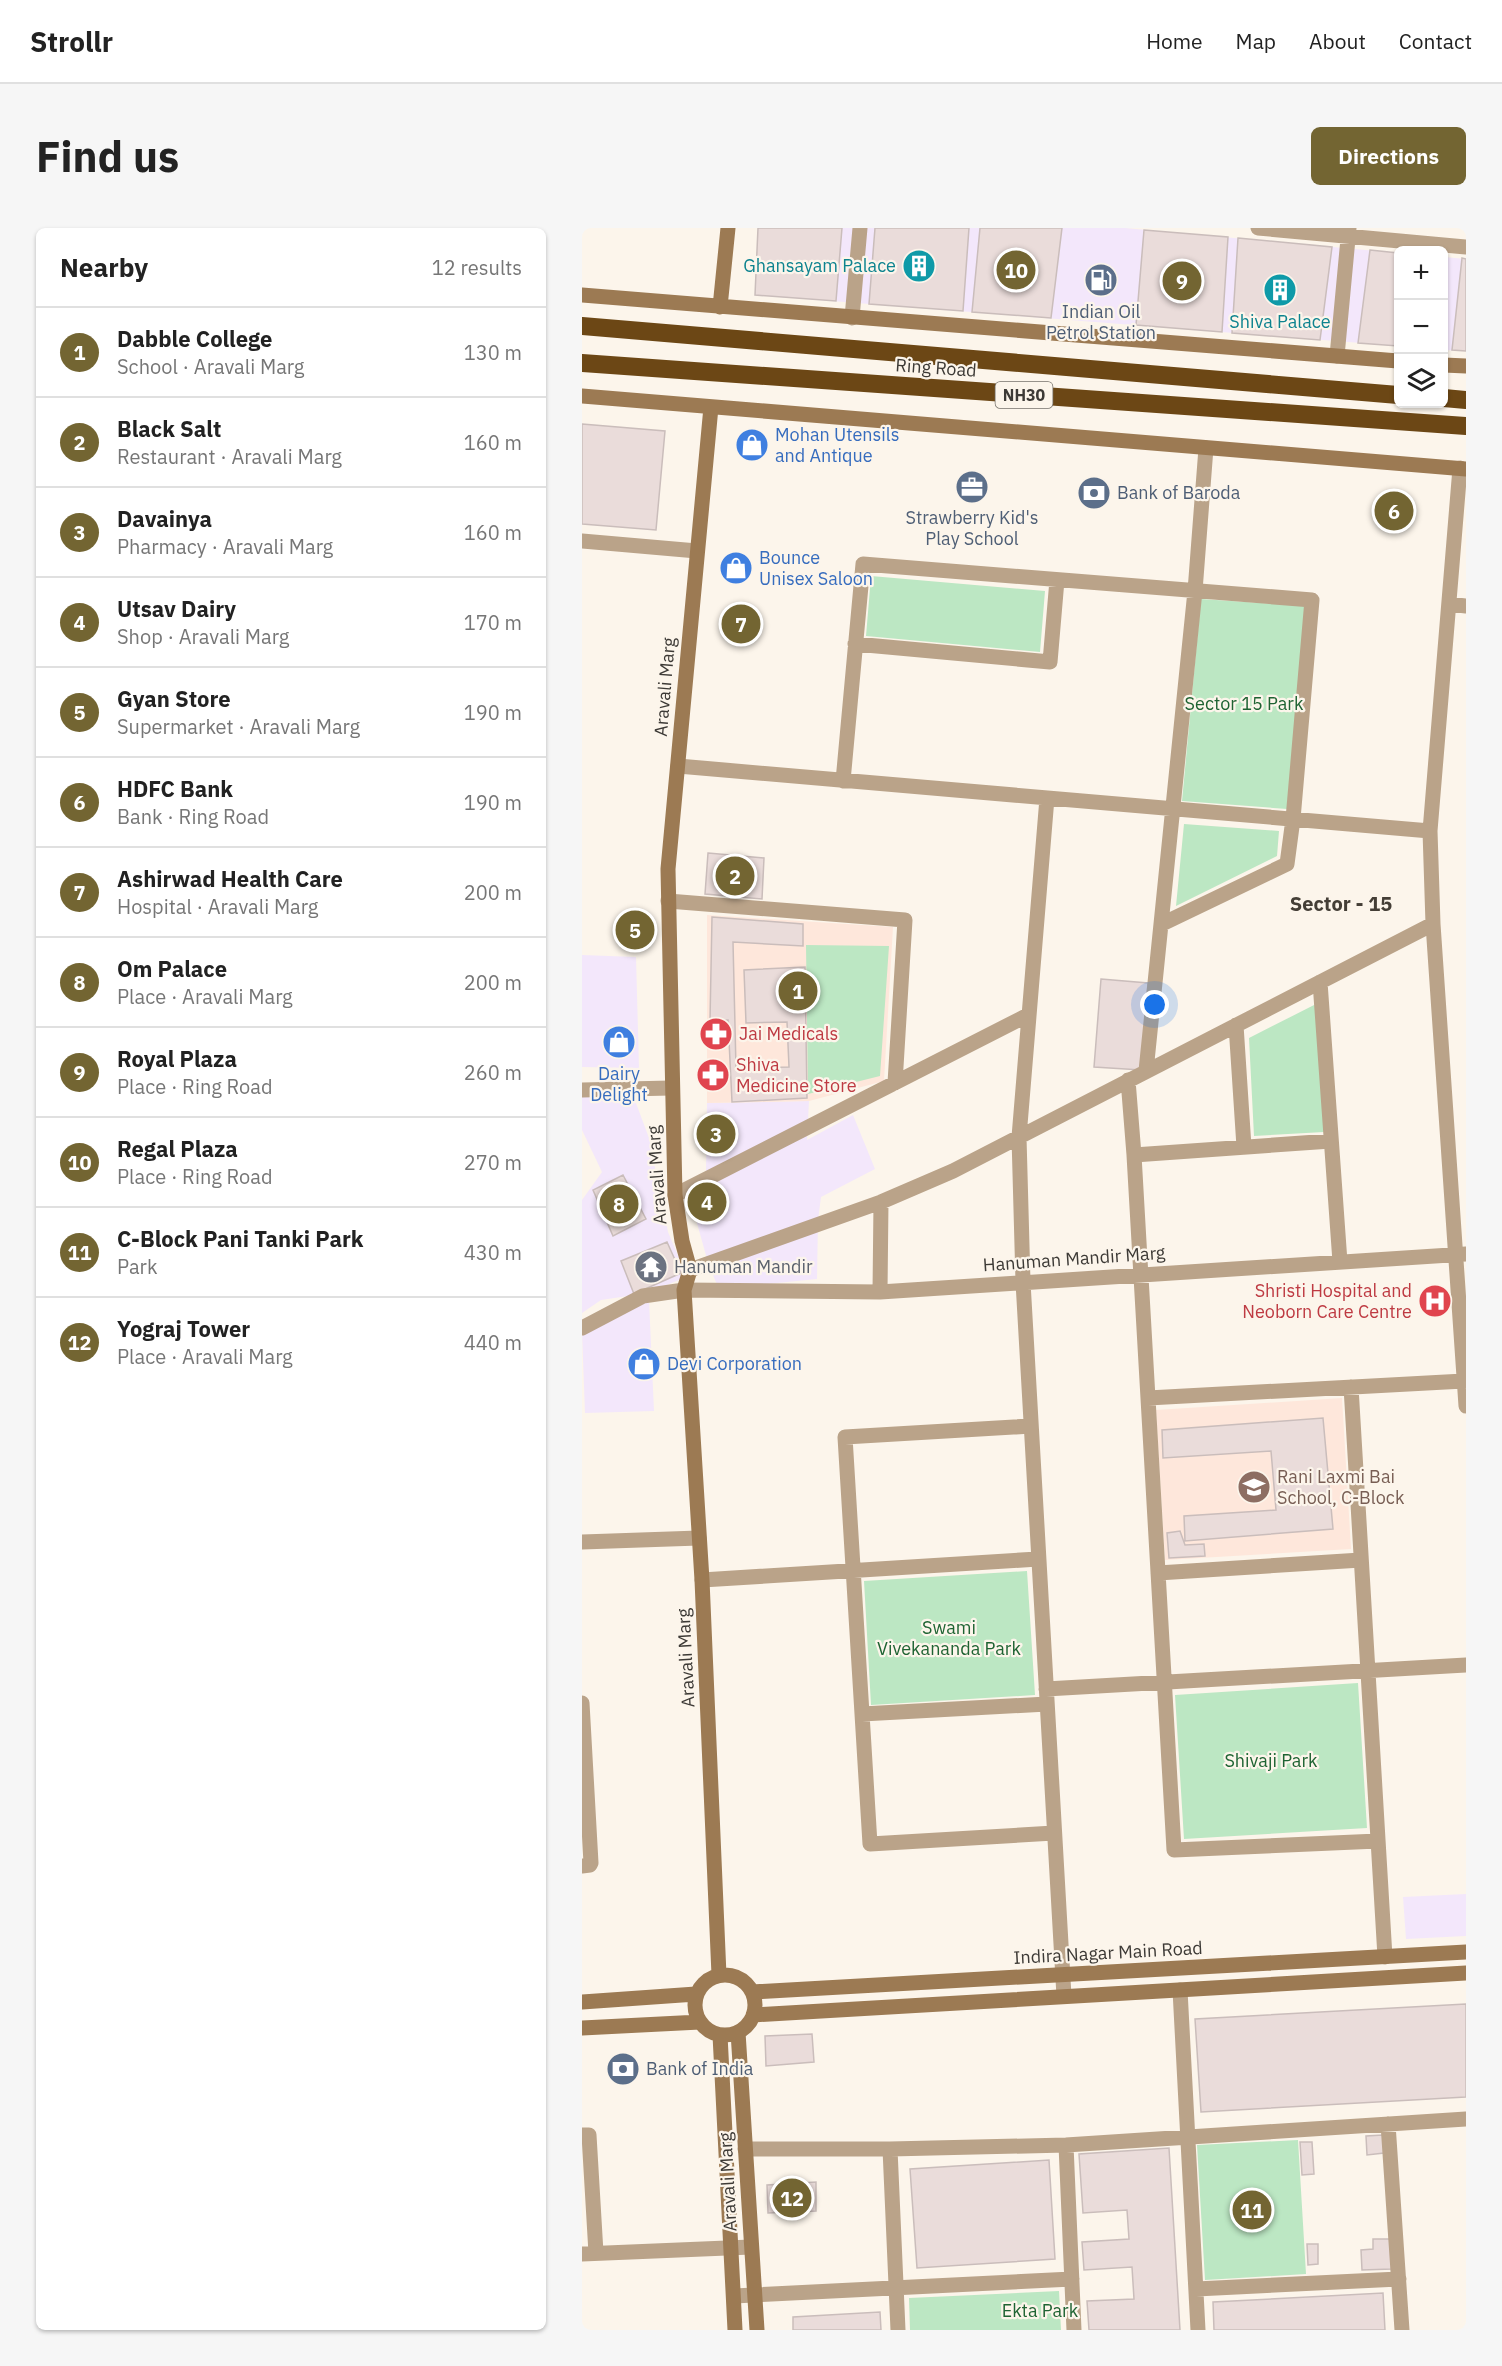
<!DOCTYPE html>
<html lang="en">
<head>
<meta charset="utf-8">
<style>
	body { margin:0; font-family:"IBM Plex Sans",sans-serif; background:#f6f6f6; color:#222 }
	.controls { position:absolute; right:18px; top:18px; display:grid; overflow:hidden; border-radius:9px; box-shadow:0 2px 4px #0004 }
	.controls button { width:54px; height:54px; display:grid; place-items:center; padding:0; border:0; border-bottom:2px solid #e0e0e0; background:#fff; color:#222; font:30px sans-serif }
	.you { position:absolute; left:573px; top:777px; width:21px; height:21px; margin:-15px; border:4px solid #fff; border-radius:50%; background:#1a73e8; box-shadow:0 0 0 9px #1a73e833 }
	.badge { display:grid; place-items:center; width:39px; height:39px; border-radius:50%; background:#736532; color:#fff; font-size:20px; font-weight:700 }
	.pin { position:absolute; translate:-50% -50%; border:3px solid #fff; box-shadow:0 2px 6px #0006 }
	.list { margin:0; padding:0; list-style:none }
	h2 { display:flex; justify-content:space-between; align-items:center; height:78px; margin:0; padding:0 24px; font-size:26px }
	h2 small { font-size:20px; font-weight:400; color:#767676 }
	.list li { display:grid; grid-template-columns:39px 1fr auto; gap:18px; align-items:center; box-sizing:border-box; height:90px; padding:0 24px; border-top:2px solid #e0e0e0 }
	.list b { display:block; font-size:22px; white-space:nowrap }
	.list p { margin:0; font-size:20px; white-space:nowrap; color:#767676 }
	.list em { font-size:20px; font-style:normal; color:#767676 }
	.icon { flex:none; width:33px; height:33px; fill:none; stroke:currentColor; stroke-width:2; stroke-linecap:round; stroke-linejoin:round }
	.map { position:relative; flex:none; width:884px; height:2102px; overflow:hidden; border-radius:9px }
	header { display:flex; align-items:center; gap:36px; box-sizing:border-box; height:84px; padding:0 30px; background:#fff; border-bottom:2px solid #e0e0e0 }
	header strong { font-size:28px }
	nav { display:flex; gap:33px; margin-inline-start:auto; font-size:21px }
	.intro { display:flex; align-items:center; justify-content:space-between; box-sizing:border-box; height:144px; padding:0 36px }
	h1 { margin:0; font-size:42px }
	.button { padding:15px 27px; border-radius:9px; background:#736532; color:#fff; font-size:21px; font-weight:700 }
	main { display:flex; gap:36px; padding:0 36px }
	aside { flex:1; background:#fff; border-radius:9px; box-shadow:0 2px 4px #0004 }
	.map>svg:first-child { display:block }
</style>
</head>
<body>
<header>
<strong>Strollr</strong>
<nav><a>Home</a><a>Map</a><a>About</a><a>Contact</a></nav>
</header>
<div class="intro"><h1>Find us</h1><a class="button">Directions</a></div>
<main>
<aside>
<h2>Nearby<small>12 results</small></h2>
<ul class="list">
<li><span class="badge">1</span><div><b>Dabble College</b><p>School · Aravali Marg</p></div><em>130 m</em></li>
<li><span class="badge">2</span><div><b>Black Salt</b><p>Restaurant · Aravali Marg</p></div><em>160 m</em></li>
<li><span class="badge">3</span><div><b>Davainya</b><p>Pharmacy · Aravali Marg</p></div><em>160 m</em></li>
<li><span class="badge">4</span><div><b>Utsav Dairy</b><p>Shop · Aravali Marg</p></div><em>170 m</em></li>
<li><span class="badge">5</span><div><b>Gyan Store</b><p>Supermarket · Aravali Marg</p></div><em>190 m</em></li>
<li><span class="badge">6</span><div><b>HDFC Bank</b><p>Bank · Ring Road</p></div><em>190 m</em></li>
<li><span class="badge">7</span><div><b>Ashirwad Health Care</b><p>Hospital · Aravali Marg</p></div><em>200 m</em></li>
<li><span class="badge">8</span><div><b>Om Palace</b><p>Place · Aravali Marg</p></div><em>200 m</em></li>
<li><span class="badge">9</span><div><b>Royal Plaza</b><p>Place · Ring Road</p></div><em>260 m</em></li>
<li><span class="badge">10</span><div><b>Regal Plaza</b><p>Place · Ring Road</p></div><em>270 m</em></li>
<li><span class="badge">11</span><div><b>C-Block Pani Tanki Park</b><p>Park</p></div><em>430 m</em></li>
<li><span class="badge">12</span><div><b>Yograj Tower</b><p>Place · Aravali Marg</p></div><em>440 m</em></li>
</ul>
</aside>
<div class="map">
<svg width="884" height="2102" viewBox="0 0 884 2102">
	<rect width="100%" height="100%" fill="#fcf5eb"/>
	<path fill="#f3e7fb" d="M176,0H543L816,25V118L173,67Z
		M862,29L884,31V123L862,122Z
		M0,727L54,729L57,840L0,839Z
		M51,867L67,910L86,1004L100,1037L102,1050L52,1070L46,1068L19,1072L0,1085V972L20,944L0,902V869Z
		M227,873L225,912L271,887L293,941L239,969L236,992L235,1051L137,1061L127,1038L113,988L115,967L124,943L125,875Z
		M67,1072L72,1183L3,1185L0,1104Z
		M884,1666V1708L824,1711L821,1669Z"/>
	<path fill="#fee7db" d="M125,687L311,699L302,853L227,873L125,875Z
		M760,1170L769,1321L583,1332L574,1182Z"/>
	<path fill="#bce7c3" d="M289,348L463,363L458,424L284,408Z
		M619,371L724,378L705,581L600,573Z
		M602,596L697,603L695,628L594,678Z
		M224,717L307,718L298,848L226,866Z
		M736,775L742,904L672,908L667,810Z
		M445,1343L453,1467L289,1477L282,1353Z
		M776,1455L785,1600L602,1611L593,1467Z
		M716,1912L724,2046L623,2052L615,1917Z
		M477,2063L479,2102H328L327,2070Z"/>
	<path fill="#eadcda" stroke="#cabdbb" stroke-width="1.5" d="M176,0H260L254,73L173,67Z
		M293,0H387L381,83L287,76Z
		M398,0H480L469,90L390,84Z
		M562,2L646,9L640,104L554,97Z
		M656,10L750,19L738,112L650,105Z
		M788,22L816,25V118L776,115Z
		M880,30L884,31V123L870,122Z
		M0,196L83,203L74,302L0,296Z
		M126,625L182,630L180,671L123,666Z
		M130,689L221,696V718L151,714L154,840L207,839L205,794L164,795L162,742L223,739L225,870L150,874L146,792L128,793Z
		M519,751L566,755L559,842L512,839Z
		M41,947L64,991L31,1008L11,962Z
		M85,1014L99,1045L52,1066L39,1033Z
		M741,1190L751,1301L603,1313L602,1288L694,1282L689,1223L581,1230L580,1202Z
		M598,1303L603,1317L622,1316L623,1328L587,1330L585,1305Z
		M884,1776V1869L619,1884L613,1791Z
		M230,1806L232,1834L184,1838L183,1808Z
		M801,1907L802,1925L785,1927L784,1908Z
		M718,1914H730L732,1946L720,1947Z
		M587,1920L598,2102H507L505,2073L552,2071L550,2039L502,2042L500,2014L547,2011L545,1982L501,1985L497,1926Z
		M467,1932L473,2031L335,2040L328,1941Z
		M234,1954V1983L186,1985L185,1957Z
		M791,2011H808L810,2041L780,2042L779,2022L791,2021Z
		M725,2016H736V2036L726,2037Z
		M801,2065L803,2102H632L631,2074Z
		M298,2084L299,2102H211V2089Z"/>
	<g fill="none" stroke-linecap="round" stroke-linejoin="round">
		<path stroke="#baa389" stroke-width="15" d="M676,0L884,19
			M270,90L278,0
			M755,128L767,0
			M878,240L848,603L851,696L884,1178
			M0,313L115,323
			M867,376L884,378
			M273,416L468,434L475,352
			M96,538L848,603
			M261,553L281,336L730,372L711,591L705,636L580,696
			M465,570L437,909L441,1054L482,1768
			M86,673L323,692L313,855
			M738,754L758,1034
			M654,797L662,919
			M564,843L613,363L624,220
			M546,852L552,927L749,913
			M0,862L89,860
			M552,927L592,1622L796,1613
			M93,967L446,787
			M108,1042L299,974L371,943L851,696
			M298,1064L299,974
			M0,1100L61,1068L102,1062L298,1064L884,1026
			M769,1159L803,1729
			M566,1170L882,1153
			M449,1198L263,1209L288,1616L472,1605
			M0,1314L117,1310
			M576,1345L779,1332
			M120,1352L456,1331
			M464,1461L884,1437
			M0,1475L9,1635L8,1637L0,1638
			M280,1486L465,1476
			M598,1762L616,2102
			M806,1896L820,2102
			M0,1907H7L14,2025
			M484,1917L492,2102
			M163,1921H308L484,1917L884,1891
			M308,1921L316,2102
			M0,2026L169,2019
			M614,2061L817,2051
			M152,2068L490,2051"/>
		<path stroke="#9c7a53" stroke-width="15" d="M0,67L816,133
			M138,79L146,0
			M862,137L884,138
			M0,168L884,241
			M129,179L86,641L93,967L100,1013L108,1042L102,1062L120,1352L137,1747
			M113 1777a30 30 0 1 1 60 0a30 30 0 1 1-60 0Z
			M170,1764L884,1724
			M0,1774L114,1766
			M171,1787L884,1745
			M0,1800L118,1794
			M156,1804L175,2102
			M138,1807L153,2102"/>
		<path stroke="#6c4715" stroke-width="18" d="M0,98L816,167
			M0,135L884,198
			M862,170L884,172"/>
	</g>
	<defs>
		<g id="building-disc" transform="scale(1.725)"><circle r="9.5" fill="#0f9aa8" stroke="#fcf5eb"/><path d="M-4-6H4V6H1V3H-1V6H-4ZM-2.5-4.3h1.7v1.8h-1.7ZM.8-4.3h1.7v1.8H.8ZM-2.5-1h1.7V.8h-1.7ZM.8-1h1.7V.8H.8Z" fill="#fff"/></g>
		<g id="fuel-disc" transform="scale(1.725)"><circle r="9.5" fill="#5c6f8a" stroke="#fcf5eb"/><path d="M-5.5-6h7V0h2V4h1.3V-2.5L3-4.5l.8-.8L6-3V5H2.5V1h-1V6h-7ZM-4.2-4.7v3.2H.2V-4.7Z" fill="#fff"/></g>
		<g id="shop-disc" transform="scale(1.725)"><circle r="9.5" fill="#3f7fe0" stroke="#fcf5eb"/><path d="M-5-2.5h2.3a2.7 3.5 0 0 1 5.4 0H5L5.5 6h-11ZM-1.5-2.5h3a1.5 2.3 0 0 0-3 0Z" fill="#fff"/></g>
		<g id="office-disc" transform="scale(1.725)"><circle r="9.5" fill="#5c6f8a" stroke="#fcf5eb"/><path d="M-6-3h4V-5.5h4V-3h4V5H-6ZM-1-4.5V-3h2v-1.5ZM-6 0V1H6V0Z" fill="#fff"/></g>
		<g id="bank-disc" transform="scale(1.725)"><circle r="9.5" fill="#5c6f8a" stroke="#fcf5eb"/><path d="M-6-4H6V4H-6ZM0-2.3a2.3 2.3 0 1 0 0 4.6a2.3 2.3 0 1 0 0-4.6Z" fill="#fff"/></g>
		<g id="pharmacy-disc" transform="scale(1.725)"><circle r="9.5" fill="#e0444e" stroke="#fcf5eb"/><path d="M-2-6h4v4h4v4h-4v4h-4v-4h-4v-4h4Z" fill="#fff"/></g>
		<g id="temple-disc" transform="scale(1.725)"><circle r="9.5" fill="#6b7280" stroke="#fcf5eb"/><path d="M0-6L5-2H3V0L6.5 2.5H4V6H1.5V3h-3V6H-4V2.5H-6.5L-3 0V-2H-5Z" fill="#fff"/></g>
		<g id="hospital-disc" transform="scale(1.725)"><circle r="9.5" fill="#e0444e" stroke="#fcf5eb"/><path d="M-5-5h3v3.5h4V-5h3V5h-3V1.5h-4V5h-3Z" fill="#fff"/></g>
		<g id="school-disc" transform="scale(1.725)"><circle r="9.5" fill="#8d6e63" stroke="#fcf5eb"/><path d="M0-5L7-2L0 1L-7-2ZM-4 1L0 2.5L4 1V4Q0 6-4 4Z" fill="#fff"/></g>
	</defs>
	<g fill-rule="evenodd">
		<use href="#building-disc" x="337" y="38"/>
		<use href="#fuel-disc" x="519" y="52"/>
		<use href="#building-disc" x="698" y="62"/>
		<use href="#shop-disc" x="170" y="217"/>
		<use href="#office-disc" x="390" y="259"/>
		<use href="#bank-disc" x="512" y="265"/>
		<use href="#shop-disc" x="154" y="340"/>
		<use href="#pharmacy-disc" x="134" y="806"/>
		<use href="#shop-disc" x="37" y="814"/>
		<use href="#pharmacy-disc" x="131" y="847"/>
		<use href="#temple-disc" x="69" y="1039"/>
		<use href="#hospital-disc" x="853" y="1073"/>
		<use href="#shop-disc" x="62" y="1136"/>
		<use href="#school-disc" x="672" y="1259"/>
		<use href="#bank-disc" x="41" y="1841"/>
	</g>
	<g text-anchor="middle" stroke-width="4.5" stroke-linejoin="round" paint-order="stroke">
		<rect fill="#fcf5eb" stroke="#76726c" stroke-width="1.5" x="413.5" y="154" width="57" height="26" rx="4.5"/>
		<g font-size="16" font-weight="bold" fill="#3d3a36">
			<text x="442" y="173">NH30</text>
		</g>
		<g font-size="18" fill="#0d838f" stroke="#fcf5eb" text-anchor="end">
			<text x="314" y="44">Ghansayam Palace</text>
			<text x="698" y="100" text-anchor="middle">Shiva Palace</text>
		</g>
		<g font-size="18" fill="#4e5e75" stroke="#fcf5eb">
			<text x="519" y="90">Indian Oil<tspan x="519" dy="21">Petrol Station</tspan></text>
			<text x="535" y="271" text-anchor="start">Bank of Baroda</text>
			<text x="390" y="296">Strawberry Kid's<tspan x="390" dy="21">Play School</tspan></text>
			<text x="64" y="1847" text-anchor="start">Bank of India</text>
		</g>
		<g font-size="18" fill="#3d3a36" stroke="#fcf5eb">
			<text transform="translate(354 140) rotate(4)" y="6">Ring Road</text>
			<text transform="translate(83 459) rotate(-85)" y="6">Aravali Marg</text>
			<text transform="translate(75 947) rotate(-94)" y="6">Aravali Marg</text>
			<text transform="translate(492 1031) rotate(-4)" y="6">Hanuman Mandir Marg</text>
			<text transform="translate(104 1430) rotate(-93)" y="6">Aravali Marg</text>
			<text transform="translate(526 1725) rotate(-3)" y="6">Indira Nagar Main Road</text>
			<text transform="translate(146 1954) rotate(-93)" y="6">Aravali Marg</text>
		</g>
		<g font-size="18" fill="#366cbe" stroke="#fcf5eb" text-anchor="start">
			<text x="193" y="213">Mohan Utensils<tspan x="193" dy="21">and Antique</tspan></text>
			<text x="177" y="336">Bounce<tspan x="177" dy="21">Unisex Saloon</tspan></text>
			<text x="37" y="852" text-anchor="middle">Dairy<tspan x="37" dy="21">Delight</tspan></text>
			<text x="85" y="1142">Devi Corporation</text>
		</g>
		<g font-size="18" fill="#1e6332" stroke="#fcf5eb">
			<text x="662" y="482">Sector 15 Park</text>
			<text x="367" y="1406">Swami<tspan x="367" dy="21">Vivekananda Park</tspan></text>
			<text x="689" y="1539">Shivaji Park</text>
			<text x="458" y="2089">Ekta Park</text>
		</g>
		<g font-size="18" fill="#be3a42" stroke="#fcf5eb" text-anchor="start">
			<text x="157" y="812">Jai Medicals</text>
			<text x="154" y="843">Shiva<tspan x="154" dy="21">Medicine Store</tspan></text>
			<text x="830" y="1069" text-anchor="end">Shristi Hospital and<tspan x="830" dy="21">Neoborn Care Centre</tspan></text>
		</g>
		<g font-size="18" fill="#5b616d" stroke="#fcf5eb" text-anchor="start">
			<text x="92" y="1045">Hanuman Mandir</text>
		</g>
		<g font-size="18" fill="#785e54" stroke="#fcf5eb" text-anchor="start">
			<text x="695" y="1255">Rani Laxmi Bai<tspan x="695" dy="21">School, C-Block</tspan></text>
		</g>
		<g font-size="20" font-weight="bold" fill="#443e36" stroke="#fcf5eb">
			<text x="759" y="683">Sector - 15</text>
		</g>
	</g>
</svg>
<div class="controls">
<button>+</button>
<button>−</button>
<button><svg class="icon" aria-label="layers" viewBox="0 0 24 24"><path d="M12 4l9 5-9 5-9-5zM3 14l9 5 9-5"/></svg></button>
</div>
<div class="you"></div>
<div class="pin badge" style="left:216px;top:763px">1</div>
<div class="pin badge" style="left:153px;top:648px">2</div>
<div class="pin badge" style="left:134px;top:906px">3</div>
<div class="pin badge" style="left:125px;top:974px">4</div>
<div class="pin badge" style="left:53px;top:702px">5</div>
<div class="pin badge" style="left:812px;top:283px">6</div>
<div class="pin badge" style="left:159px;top:396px">7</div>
<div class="pin badge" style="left:37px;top:976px">8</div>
<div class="pin badge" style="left:600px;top:53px">9</div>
<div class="pin badge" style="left:434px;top:42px">10</div>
<div class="pin badge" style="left:670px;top:1982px">11</div>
<div class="pin badge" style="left:210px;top:1970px">12</div>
</div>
</main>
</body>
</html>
